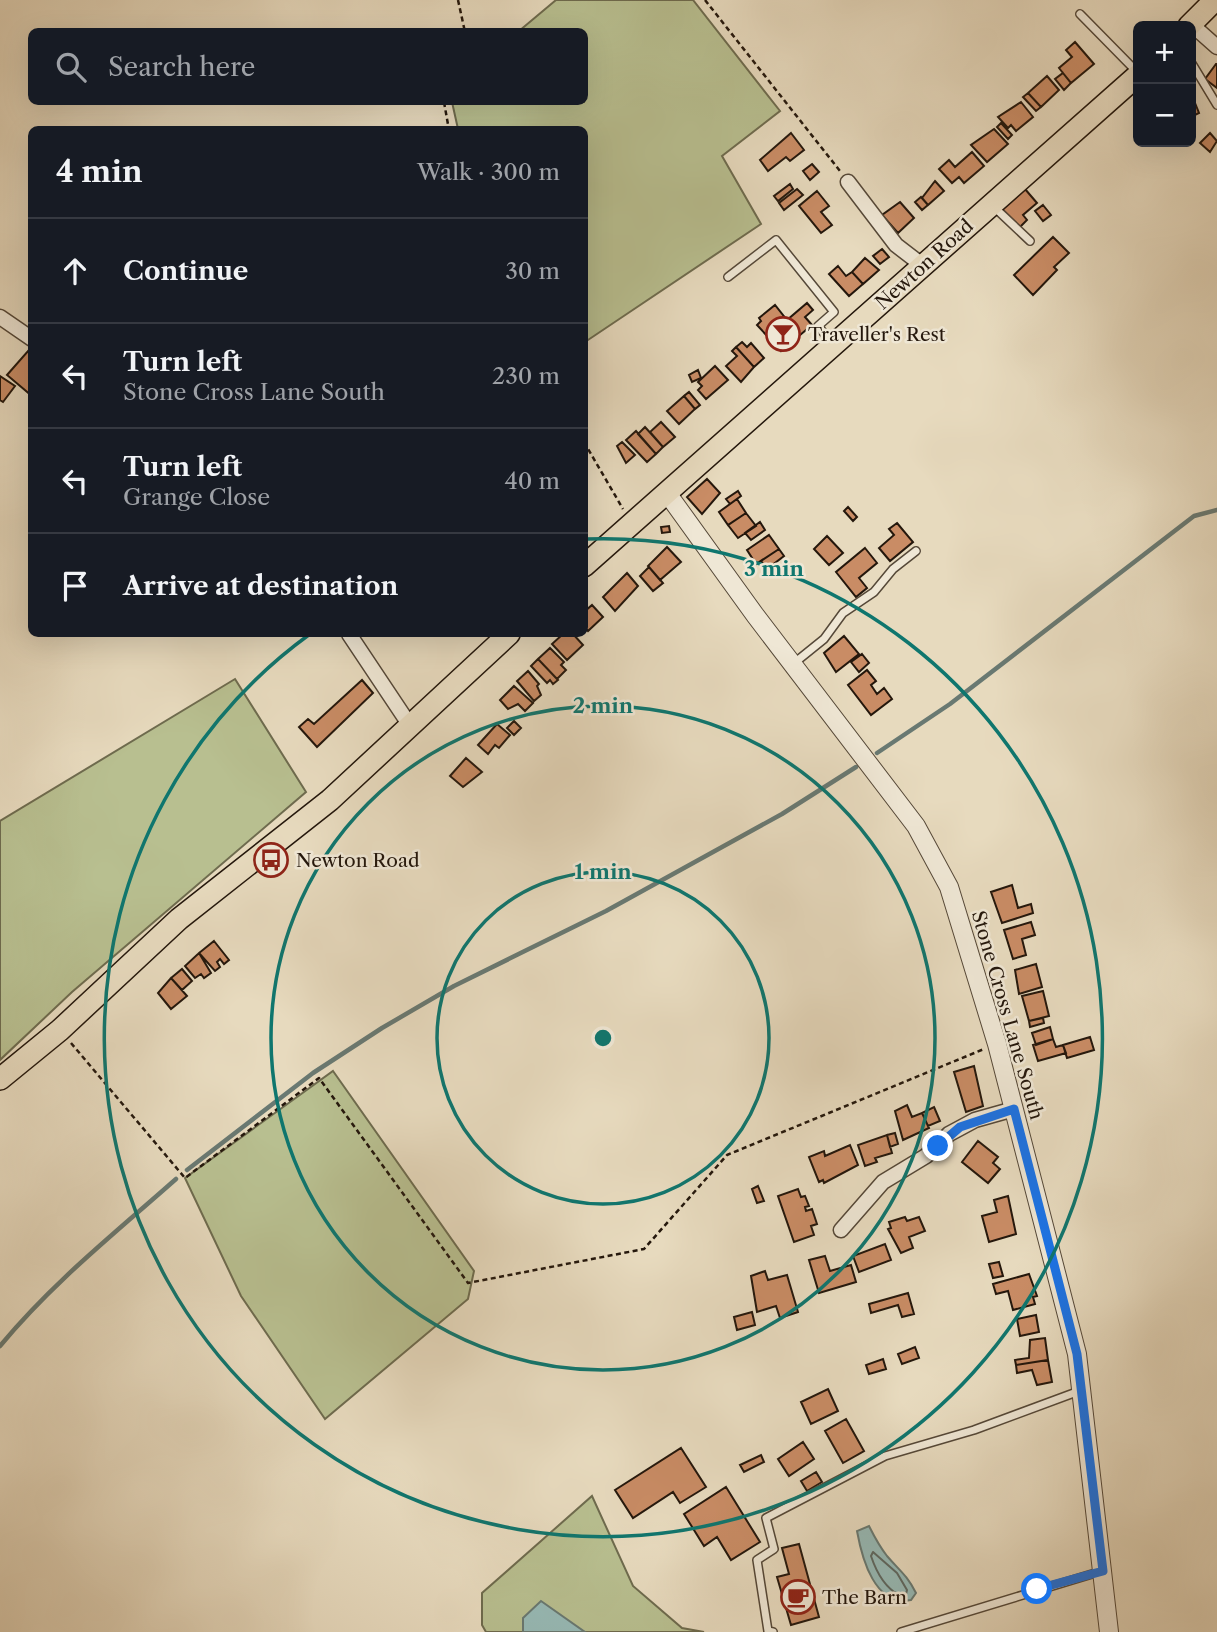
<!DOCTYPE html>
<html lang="en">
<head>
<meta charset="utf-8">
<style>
	body { margin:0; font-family:"Libre Caslon Text",serif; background:#242831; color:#f1f3f6 }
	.controls { position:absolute; right:21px; top:21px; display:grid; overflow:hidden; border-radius:10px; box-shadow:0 7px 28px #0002 }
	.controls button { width:63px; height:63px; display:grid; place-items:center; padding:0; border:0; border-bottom:2px solid #363941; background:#171b24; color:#f1f3f6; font:35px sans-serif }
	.stop { position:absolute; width:21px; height:21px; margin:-16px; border:5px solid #1a73e8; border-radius:50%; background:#fff }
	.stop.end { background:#1a73e8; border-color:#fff; box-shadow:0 2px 7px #0008 }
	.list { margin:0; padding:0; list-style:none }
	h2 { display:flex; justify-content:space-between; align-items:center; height:91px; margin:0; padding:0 28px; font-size:30px }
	h2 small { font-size:23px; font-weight:400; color:#9ea1a6 }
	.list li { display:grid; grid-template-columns:46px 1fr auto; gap:21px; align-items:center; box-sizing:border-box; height:105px; padding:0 28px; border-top:2px solid #363941 }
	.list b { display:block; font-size:26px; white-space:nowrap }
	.list p { margin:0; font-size:23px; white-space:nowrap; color:#9ea1a6 }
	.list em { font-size:23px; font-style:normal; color:#9ea1a6 }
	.icon { flex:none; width:38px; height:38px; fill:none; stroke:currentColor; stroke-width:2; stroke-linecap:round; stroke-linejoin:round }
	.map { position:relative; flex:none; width:1217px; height:1632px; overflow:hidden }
	.search { position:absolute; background:#171b24; box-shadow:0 7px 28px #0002; left:28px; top:28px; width:560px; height:77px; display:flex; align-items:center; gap:18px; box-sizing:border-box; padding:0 24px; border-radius:10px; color:#9ea1a6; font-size:26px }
	.panel { position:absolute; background:#171b24; box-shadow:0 7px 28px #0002; left:28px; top:126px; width:560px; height:511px; border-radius:10px }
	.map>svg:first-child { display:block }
</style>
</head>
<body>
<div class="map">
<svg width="1217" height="1632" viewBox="0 0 1217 1632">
	<rect width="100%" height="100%" fill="#e7dabe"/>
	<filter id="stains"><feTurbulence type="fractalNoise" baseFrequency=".00286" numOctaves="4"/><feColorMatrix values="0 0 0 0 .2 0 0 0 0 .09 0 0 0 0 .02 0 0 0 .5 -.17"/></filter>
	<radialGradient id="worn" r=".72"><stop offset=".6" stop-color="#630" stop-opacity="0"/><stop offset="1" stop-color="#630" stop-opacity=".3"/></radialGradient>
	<path fill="#b8bf90" stroke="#6e6b4e" stroke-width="2" d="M556,0H693L780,111L722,156L761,224L585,342L584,130L458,129L452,102H584V32L519,31Z
		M235,679L306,792L72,992L0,1060V821Z
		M333,1071L474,1271L468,1299L325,1419L241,1296L185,1178Z
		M592,1496L633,1586L682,1628L704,1632H486L482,1625V1593Z"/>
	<path fill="#97bab6" stroke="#697972" stroke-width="2" d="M869,1526C874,1536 880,1547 887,1556C899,1570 907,1575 916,1593L911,1600C875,1607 862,1559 857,1531Z
		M541,1601L585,1632H523V1618Z"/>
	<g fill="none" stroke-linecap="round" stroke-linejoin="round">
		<path stroke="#5e6861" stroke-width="2" d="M873,1552L897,1573L907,1590L906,1594L899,1595C884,1587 876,1571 871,1556Z"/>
		<path stroke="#697972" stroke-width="4.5" d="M877,753L950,704L1194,516L1217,510
			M187,1170L313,1073L382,1028L454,986L606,911L782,814L856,767
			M0,1346C52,1283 115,1233 176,1179"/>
	</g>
	<path fill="#c98c65" stroke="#24170c" stroke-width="2" d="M1075,42L1094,64L1071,83L1059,68L1072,57L1066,50Z
		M1216,64H1217V88L1205,79Z
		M1063,73L1071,83L1064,90L1055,79Z
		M1047,76L1059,90L1041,107L1028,93Z
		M1028,93L1041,107L1036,111L1023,97Z
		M1191,93L1199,113L1191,117Z
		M1021,102L1033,117L1016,131L1011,125L1008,128L998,117Z
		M1001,123L1012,135L1008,139L997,127Z
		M994,129L1008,144L987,162L971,145Z
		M791,133L804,150L790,161L786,157L768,171L760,160Z
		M1210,133L1217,141L1210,152L1200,143Z
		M972,152L984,166L964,183L959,177L952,183L939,169L949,160L955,167Z
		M812,164L819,172L810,180L803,171Z
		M935,181L944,191L928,205L922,198Z
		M790,184L793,189L778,201L774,196Z
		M797,189L803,195L784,210L779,203Z
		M1025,189L1037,203L1023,215L1027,220L1020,227L1002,209Z
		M817,191L829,206L821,212L832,225L821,233L799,206Z
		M921,197L928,205L922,210L915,202Z
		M900,202L914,218L898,233L882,215Z
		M1043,205L1051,215L1043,221L1035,211Z
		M1053,237L1069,253L1054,267L1057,270L1033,295L1014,275Z
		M882,249L889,257L880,264L873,256Z
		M865,258L879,270L863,284L852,272Z
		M838,266L846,276L852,272L863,284L849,296L829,274Z
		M807,303L813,310L805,317L812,325L781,351L757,325L761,321L759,318L775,305L787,320Z
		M742,342L747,347L751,343L764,358L754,367L736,347Z
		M736,347L754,367L741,382L726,366L737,356L732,351Z
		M28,351L32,354V396L7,375Z
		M715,366L728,380L706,399L698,390L702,386L698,382Z
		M698,370L701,378L692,382L689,375Z
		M0,376L15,386L3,402L0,400Z
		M689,392L700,405L695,409L684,396Z
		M684,396L695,409L679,424L667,411Z
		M661,422L675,437L663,447L650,432Z
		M645,427L663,447L656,454L638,434Z
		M636,431L656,454L647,462L626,440Z
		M622,442L635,455L626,463L617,446Z
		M707,479L720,493L702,514L687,497Z
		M738,491L741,496L730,504L726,499Z
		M737,499L746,513L728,525L719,512Z
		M848,507L857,517L853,521L844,511Z
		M746,513L756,526L738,538L728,525Z
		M760,522L765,530L751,540L745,533Z
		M897,523L913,542L890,561L879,548L894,535L889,529Z
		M669,526L670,532L662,533L661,527Z
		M769,535L779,549L756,564L747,550Z
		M827,536L843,553L829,565L814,549Z
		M667,547L681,562L660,580L648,566Z
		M865,548L877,563L859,578L867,588L856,597L836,572Z
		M779,549L784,556L767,569L761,561Z
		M649,567L663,583L653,591L640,576Z
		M627,573L638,586L615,611L603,597Z
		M592,605L603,617L588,631L584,627V612Z
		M563,634H573L583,645L567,660L552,644Z
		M844,636L859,654L836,672L824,653Z
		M550,648L564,662L561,665L566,670L557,679L538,659Z
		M862,654L869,663L859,672L851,662Z
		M538,659L558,680L553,684L550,680L547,683L531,666Z
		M867,670L876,681L871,685L877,694L884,688L892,699L871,715L848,685Z
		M528,671L539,684L537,686L541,695L534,701L517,681Z
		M362,680L373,693L317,747L299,727L308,719L314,724Z
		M514,686L533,703L525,711L518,704L508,709L500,700Z
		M514,721L521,728L514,735L507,728Z
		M497,724L510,735L499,748L495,745L488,754L478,745Z
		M466,758L482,772L463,787L450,776Z
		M1012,885L1018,908L1031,904L1033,913L1002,923L991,892Z
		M1031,922L1035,935L1022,939L1026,955L1013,959L1004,930Z
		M214,941L229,960L224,964L220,959L217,962L220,967L215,971L199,953Z
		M199,953L211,973L204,978L201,974L195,978L185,966Z
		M1036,964L1042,987L1019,994L1015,970Z
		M182,969L192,981L182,990L171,978Z
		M171,978L187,996L171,1009L158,993Z
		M1043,991L1049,1016L1029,1021L1022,996Z
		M1043,1018L1044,1023L1030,1027L1029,1021Z
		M1050,1027L1053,1039L1036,1045L1032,1033Z
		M1090,1037L1094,1050L1067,1058L1063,1045Z
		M1053,1039L1056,1047L1063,1045L1066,1053L1038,1061L1033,1045Z
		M974,1066L983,1106L966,1112L954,1072Z
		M907,1105L912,1117L922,1113L929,1128L903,1140L895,1111Z
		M934,1107L940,1121L928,1126L922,1113Z
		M895,1133L898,1144L890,1147L887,1135Z
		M887,1135L892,1153L875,1158L877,1162L865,1166L858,1145Z
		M978,1141L998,1157L993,1163L1000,1169L988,1183L962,1162Z
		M850,1145L858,1165L824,1183L823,1180L819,1182L809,1157L824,1151L825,1156Z
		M758,1186L764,1201L757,1203L752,1189Z
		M798,1189L801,1197L805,1196L809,1206L805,1207L806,1211L812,1209L817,1224L811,1226L814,1235L794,1242L778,1196Z
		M1008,1196L1016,1234L989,1242L982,1216L997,1212L994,1200Z
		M905,1217L907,1221L919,1217L925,1231L909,1237L913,1248L901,1253L888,1229L891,1228L889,1222Z
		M885,1244L891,1260L859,1272L853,1256Z
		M825,1256L830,1271L851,1265L856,1282L819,1293L809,1260Z
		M999,1262L1003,1276L993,1278L989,1264Z
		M765,1271L768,1280L787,1275L798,1312L780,1318L776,1306L757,1312L751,1276Z
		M1029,1274L1037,1296L1033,1297L1035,1304L1013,1310L1008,1291L996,1294L993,1284Z
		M908,1293L914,1314L902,1317L898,1305L871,1313L869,1304Z
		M752,1312L755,1325L737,1330L734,1317Z
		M1036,1315L1039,1332L1020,1336L1017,1319Z
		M1045,1338L1048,1360L1016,1365L1015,1360L1029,1358L1030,1340Z
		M915,1347L919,1358L902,1364L898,1354Z
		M883,1359L886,1369L869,1374L866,1365Z
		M1048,1360L1052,1382L1037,1385L1032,1370L1017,1373L1016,1365Z
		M828,1389L838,1411L811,1424L801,1402Z
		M846,1419L864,1451L843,1463L825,1431Z
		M803,1442L814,1459L789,1476L778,1459Z
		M681,1448L706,1487L680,1503L673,1492L633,1518L615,1490Z
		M761,1455L764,1462L744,1472L740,1465Z
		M816,1472L822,1482L807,1491L801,1481Z
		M726,1487L760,1542L731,1560L717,1537L704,1546L684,1514Z
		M799,1544L819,1617L791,1625L777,1577L789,1574L782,1548Z"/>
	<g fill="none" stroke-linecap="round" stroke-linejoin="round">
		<g stroke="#554838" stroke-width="10">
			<path id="service" d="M1080,14L1138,73
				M1191,62L1217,105
				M994,207L1030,241
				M728,277L776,240L834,312L818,326L832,343
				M793,664L824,639L843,613L874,592L893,569L916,551
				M773,1632L768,1631L757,1560L774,1549L766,1518L885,1456L974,1430L1082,1390
				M901,1632L1102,1571"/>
		</g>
		<g stroke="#554838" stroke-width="17">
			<path id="minor" d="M1191,24L1217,47
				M848,182L896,245L922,265
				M0,317L32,339
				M349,634L409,724
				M841,1230L883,1182L926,1156L949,1134L975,1120L1014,1109"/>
		</g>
		<g stroke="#554838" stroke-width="20">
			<path id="tertiary" d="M667,493L755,615L916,826L949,887L997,1044L1077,1354L1109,1632"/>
		</g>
		<g stroke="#24170c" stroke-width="24">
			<path id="primary" d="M1189,26L1215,0
				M584,566L1138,75
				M0,1079L60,1030L179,919L330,800L509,634"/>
		</g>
		<path stroke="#24170c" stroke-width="2.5" stroke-dasharray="5 3.5" stroke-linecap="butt" d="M458,0L465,32
			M705,0L840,171
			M444,102L449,130
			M584,442L623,509
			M71,1043L185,1178L319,1078L468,1283L644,1249L727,1155L984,1049"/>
		<use href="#service" stroke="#efe7d5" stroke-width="7"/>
		<use href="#minor" stroke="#efe7d5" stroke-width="14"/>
		<use href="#tertiary" stroke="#efe7d5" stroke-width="18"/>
		<use href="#primary" stroke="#e7dabe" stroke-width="21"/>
	</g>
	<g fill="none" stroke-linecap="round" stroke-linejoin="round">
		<path stroke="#1a73e8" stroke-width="9" d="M938,1146L960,1127L1014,1109L1077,1354L1103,1571L1037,1589"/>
	</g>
	<g fill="none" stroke="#0f766e" stroke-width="3.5">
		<circle cx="603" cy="1038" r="166"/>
		<circle cx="603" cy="1038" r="332"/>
		<path d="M586 539A499 499 0 1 1 310 634"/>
	</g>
	<defs>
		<g id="bar-ring" transform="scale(1.75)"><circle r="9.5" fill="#efe7d5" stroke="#8f2418" stroke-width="1.5"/><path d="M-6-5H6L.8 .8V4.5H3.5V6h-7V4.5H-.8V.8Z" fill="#8f2418"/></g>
		<g id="bus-ring" transform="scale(1.75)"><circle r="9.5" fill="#efe7d5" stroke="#8f2418" stroke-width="1.5"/><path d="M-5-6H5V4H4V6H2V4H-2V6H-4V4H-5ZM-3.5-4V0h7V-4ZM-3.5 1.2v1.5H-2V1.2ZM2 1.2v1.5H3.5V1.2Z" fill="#8f2418"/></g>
		<g id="cafe-ring" transform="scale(1.75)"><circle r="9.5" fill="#efe7d5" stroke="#8f2418" stroke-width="1.5"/><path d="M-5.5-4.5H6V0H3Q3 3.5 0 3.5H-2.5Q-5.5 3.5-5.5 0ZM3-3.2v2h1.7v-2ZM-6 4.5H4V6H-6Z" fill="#8f2418"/></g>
	</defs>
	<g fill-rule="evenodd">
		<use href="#bar-ring" x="783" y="334"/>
		<use href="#bus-ring" x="271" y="860"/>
		<use href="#cafe-ring" x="798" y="1597"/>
	</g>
	<g text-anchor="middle" stroke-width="5" stroke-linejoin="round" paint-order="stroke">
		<g font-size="19" fill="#24170c" stroke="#efe7d5">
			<text transform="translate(924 264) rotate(-42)" y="7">Newton Road</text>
			<text transform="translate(1008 1015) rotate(74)" y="7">Stone Cross Lane South</text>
		</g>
		<g font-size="19" fill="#24170c" stroke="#efe7d5" text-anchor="start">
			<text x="808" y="341">Traveller's Rest</text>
			<text x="296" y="867">Newton Road</text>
			<text x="822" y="1604">The Barn</text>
		</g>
	</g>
	<circle cx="603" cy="1038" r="10" fill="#0f766e" stroke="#efe7d5" stroke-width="3.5"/>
	<g font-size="21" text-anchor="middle" font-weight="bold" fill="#0f766e" stroke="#efe7d5" stroke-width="5" stroke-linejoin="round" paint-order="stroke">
		<text x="774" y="576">3 min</text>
		<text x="603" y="713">2 min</text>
		<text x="603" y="879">1 min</text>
	</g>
	<rect width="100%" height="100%" filter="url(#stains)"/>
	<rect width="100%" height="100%" fill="url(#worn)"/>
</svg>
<div class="controls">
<button>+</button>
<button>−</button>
</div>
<div class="stop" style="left:1037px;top:1589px"></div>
<div class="stop end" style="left:938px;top:1146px"></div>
<div class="search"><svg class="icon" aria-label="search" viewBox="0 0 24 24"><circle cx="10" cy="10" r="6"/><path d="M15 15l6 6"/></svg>Search here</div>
<section class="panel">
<h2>4 min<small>Walk · 300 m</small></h2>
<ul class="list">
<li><svg class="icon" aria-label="ahead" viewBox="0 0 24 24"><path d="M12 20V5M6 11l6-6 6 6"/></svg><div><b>Continue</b></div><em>30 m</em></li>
<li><svg class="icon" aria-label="left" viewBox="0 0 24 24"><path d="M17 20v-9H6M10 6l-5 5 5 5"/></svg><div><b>Turn left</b><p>Stone Cross Lane South</p></div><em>230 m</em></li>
<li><svg class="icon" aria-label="left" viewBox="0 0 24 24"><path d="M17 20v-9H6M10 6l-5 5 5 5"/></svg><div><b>Turn left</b><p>Grange Close</p></div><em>40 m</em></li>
<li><svg class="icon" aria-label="arrive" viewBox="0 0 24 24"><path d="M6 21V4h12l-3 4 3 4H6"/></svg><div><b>Arrive at destination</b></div></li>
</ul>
</section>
</div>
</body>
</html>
